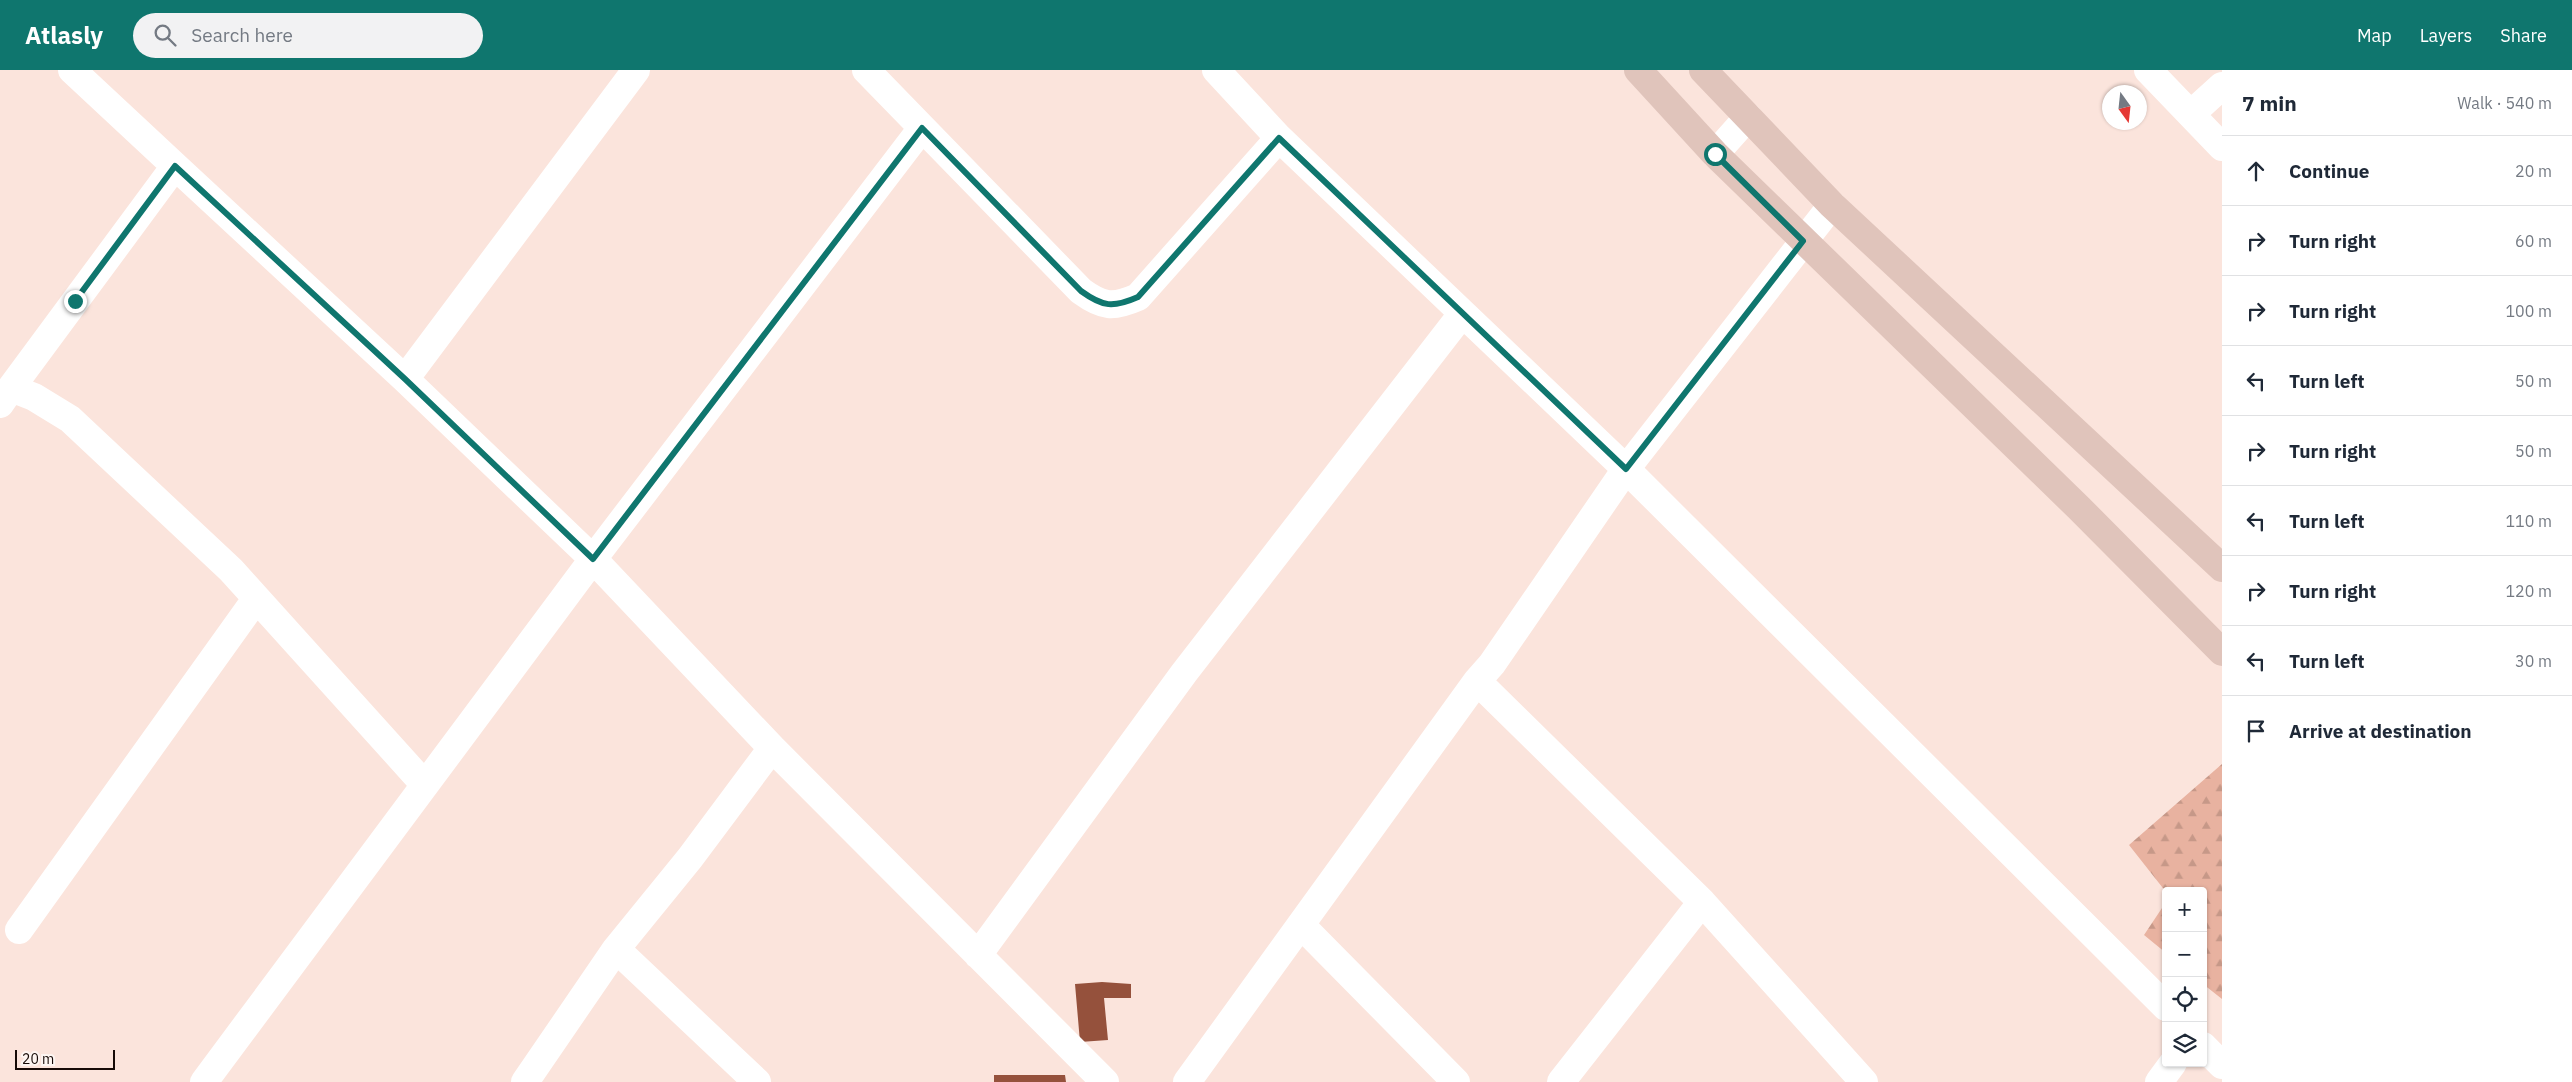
<!DOCTYPE html>
<html lang="en">
<head>
<meta charset="utf-8">
<style>
	body { margin:0; font-family:"IBM Plex Sans",sans-serif; background:#f2f2f3; color:#1f2937 }
	.controls { position:absolute; right:15px; bottom:15px; display:grid; overflow:hidden; border-radius:5px; box-shadow:0 1px 4px #0004 }
	.controls button { width:45px; height:45px; display:grid; place-items:center; padding:0; border:0; border-bottom:1px solid #e0e1e3; background:#fff; color:#1f2937; font:25px sans-serif }
	.compass { position:absolute; left:2102px; top:15px; width:45px; height:45px; border-radius:50%; background:#fff; box-shadow:0 1px 4px #0004; rotate:165deg }
	.scale { position:absolute; left:15px; bottom:12px; width:100px; box-sizing:border-box; padding-left:5px; border:2px solid #160a07; border-top:0; font-size:14px; line-height:18px; white-space:nowrap; color:#160a07; -webkit-text-stroke:4px #fdf5f2; paint-order:stroke }
	.stop { position:absolute; width:15px; height:15px; margin:-11px; border:4px solid #0f766e; border-radius:50%; background:#fff }
	.stop.end { background:#0f766e; border-color:#fff; box-shadow:0 1px 5px #0008 }
	.list { margin:0; padding:0; list-style:none }
	h2 { display:flex; justify-content:space-between; align-items:center; height:65px; margin:0; padding:0 20px; font-size:21px }
	h2 small { font-size:16px; font-weight:400; color:#747a83 }
	.list li { display:grid; grid-template-columns:32px 1fr auto; gap:15px; align-items:center; box-sizing:border-box; height:70px; padding:0 20px; border-top:1px solid #e0e1e3 }
	.list b { display:block; font-size:19px; white-space:nowrap }
	.list em { font-size:16px; font-style:normal; color:#747a83 }
	.icon { flex:none; width:28px; height:28px; fill:none; stroke:currentColor; stroke-width:2; stroke-linecap:round; stroke-linejoin:round }
	.map { position:relative; flex:none; width:2222px; height:1012px; overflow:hidden }
	header { display:flex; align-items:center; gap:30px; box-sizing:border-box; height:70px; padding:0 25px; background:#0f766e; color:#fff }
	header strong { font-size:24px }
	nav { display:flex; gap:28px; margin-inline-start:auto; font-size:18px }
	.search { width:350px; height:45px; background:#f2f2f3; display:flex; align-items:center; gap:12px; box-sizing:border-box; padding:0 18px; border-radius:28px; color:#747a83; font-size:19px }
	main { display:flex }
	aside { flex:1; background:#fff }
	.map>svg:first-child { display:block }
</style>
</head>
<body>
<header>
<strong>Atlasly</strong>
<div class="search"><svg class="icon" aria-label="search" viewBox="0 0 24 24"><circle cx="10" cy="10" r="6"/><path d="M15 15l6 6"/></svg>Search here</div>
<nav><a>Map</a><a>Layers</a><a>Share</a></nav>
</header>
<main>
<div class="map">
<svg width="2222" height="1012" viewBox="0 0 2222 1012">
	<defs>
		<pattern id="forest-firs" width="22" height="20" patternUnits="userSpaceOnUse" patternTransform="scale(1.25)"><rect width="22" height="20" fill="#e8b2a0"/><path d="M5 1l3.5 6h-7zM16 11l3.5 6h-7z" fill="#c69888"/></pattern>
	</defs>
	<rect width="100%" height="100%" fill="#fbe4dc"/>
	<path fill="url(#forest-firs)" d="M2222,694V929L2203,914V821L2166,822L2129,775Z
		M2166,832V883L2144,865Z"/>
	<path fill="#95513c" d="M1102,912L1131,914V928H1104L1108,970L1080,972L1075,914Z
		M994,1005H1065L1066,1012H994Z"/>
	<g fill="none" stroke-linecap="round" stroke-linejoin="round">
		<path stroke="#fff" stroke-width="28" d="M72,0L175,96
			M866,0L1081,221C1103,237 1113,238 1138,227L1279,68
			M1216,0L1279,68L1626,399L2166,937
			M2148,0L2222,77
			M2191,44L2222,16
			M1715,84L1748,47
			M405,309L636,0
			M11,318L175,96L405,309L593,489L772,678L1105,1012
			M0,334L11,318L34,327L70,349L231,500L425,715
			M1477,611L1702,832L1864,1012
			M1301,855L1456,1012
			M19,860L256,529
			M616,879L757,1012
			M978,885L1184,603L1462,244
			M2203,976L2222,995
			M204,1012L593,489L922,58
			M525,1012L616,879L690,788L772,678
			M1187,1012L1477,611L1492,594L1626,399L1832,135
			M1561,1012L1702,832
			M2159,1012L2173,993"/>
		<path stroke="#e0c4bb" stroke-width="28" d="M1638,0L1715,84L2079,438L2222,582
			M1703,0L1832,135L2222,498"/>
	</g>
	<g fill="none" stroke-linecap="round" stroke-linejoin="round">
		<path stroke="#0f766e" stroke-width="6" d="M75,231L175,96L405,309L593,489L922,58L1081,221C1103,237 1113,238 1138,227L1279,68L1626,399L1803,171L1715,84"/>
	</g>
</svg>
<div class="controls">
<button>+</button>
<button>−</button>
<button><svg class="icon" aria-label="locate" viewBox="0 0 24 24"><circle cx="12" cy="12" r="6"/><path d="M12 2v4M12 18v4M2 12h4M18 12h4"/></svg></button>
<button><svg class="icon" aria-label="layers" viewBox="0 0 24 24"><path d="M12 4l9 5-9 5-9-5zM3 14l9 5 9-5"/></svg></button>
</div>
<svg class="compass" viewBox="-18 -18 36 36"><path d="M0-13l5 13h-10z" fill="#e53935"/><path d="M0 13l5-13h-10z" fill="#747a83"/></svg>
<div class="scale">20 m</div>
<div class="stop" style="left:1715px;top:84px"></div>
<div class="stop end" style="left:75px;top:231px"></div>
</div>
<aside>
<h2>7 min<small>Walk · 540 m</small></h2>
<ul class="list">
<li><svg class="icon" aria-label="ahead" viewBox="0 0 24 24"><path d="M12 20V5M6 11l6-6 6 6"/></svg><div><b>Continue</b></div><em>20 m</em></li>
<li><svg class="icon" aria-label="right" viewBox="0 0 24 24"><path d="M7 20v-9h11M14 6l5 5-5 5"/></svg><div><b>Turn right</b></div><em>60 m</em></li>
<li><svg class="icon" aria-label="right" viewBox="0 0 24 24"><path d="M7 20v-9h11M14 6l5 5-5 5"/></svg><div><b>Turn right</b></div><em>100 m</em></li>
<li><svg class="icon" aria-label="left" viewBox="0 0 24 24"><path d="M17 20v-9H6M10 6l-5 5 5 5"/></svg><div><b>Turn left</b></div><em>50 m</em></li>
<li><svg class="icon" aria-label="right" viewBox="0 0 24 24"><path d="M7 20v-9h11M14 6l5 5-5 5"/></svg><div><b>Turn right</b></div><em>50 m</em></li>
<li><svg class="icon" aria-label="left" viewBox="0 0 24 24"><path d="M17 20v-9H6M10 6l-5 5 5 5"/></svg><div><b>Turn left</b></div><em>110 m</em></li>
<li><svg class="icon" aria-label="right" viewBox="0 0 24 24"><path d="M7 20v-9h11M14 6l5 5-5 5"/></svg><div><b>Turn right</b></div><em>120 m</em></li>
<li><svg class="icon" aria-label="left" viewBox="0 0 24 24"><path d="M17 20v-9H6M10 6l-5 5 5 5"/></svg><div><b>Turn left</b></div><em>30 m</em></li>
<li><svg class="icon" aria-label="arrive" viewBox="0 0 24 24"><path d="M6 21V4h12l-3 4 3 4H6"/></svg><div><b>Arrive at destination</b></div></li>
</ul>
</aside>
</main>
</body>
</html>
